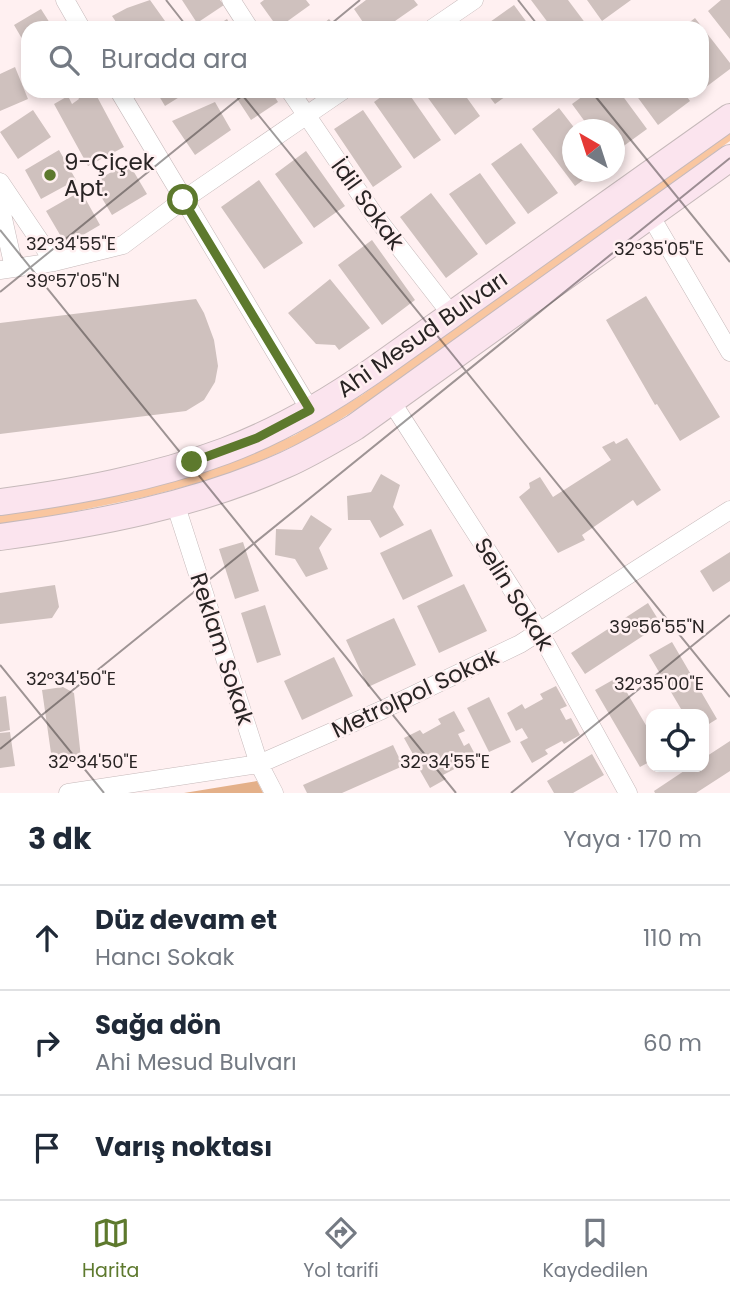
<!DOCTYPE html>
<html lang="tr">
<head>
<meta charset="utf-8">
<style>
	body { margin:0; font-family:Poppins,sans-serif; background:#f6f6f7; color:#1f2937 }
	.controls { position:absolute; right:21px; bottom:21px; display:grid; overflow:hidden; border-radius:14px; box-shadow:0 4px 10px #0003 }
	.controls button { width:63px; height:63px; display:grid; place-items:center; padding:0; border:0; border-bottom:2px solid #e0e1e3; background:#fff; color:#1f2937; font:35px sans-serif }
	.compass { position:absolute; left:562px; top:119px; width:63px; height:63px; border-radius:50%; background:#fff; box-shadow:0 4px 10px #0003; rotate:321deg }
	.stop { position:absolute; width:21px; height:21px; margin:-16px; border:5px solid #5d792d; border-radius:50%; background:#fff }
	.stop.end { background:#5d792d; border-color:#fff; box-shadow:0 2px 7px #0008 }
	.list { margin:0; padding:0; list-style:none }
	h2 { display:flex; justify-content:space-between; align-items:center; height:91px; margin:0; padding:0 28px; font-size:30px }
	h2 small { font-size:23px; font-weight:400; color:#747a83 }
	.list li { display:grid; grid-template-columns:46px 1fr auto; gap:21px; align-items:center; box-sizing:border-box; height:105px; padding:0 28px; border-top:2px solid #e0e1e3 }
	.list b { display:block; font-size:26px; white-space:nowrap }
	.list p { margin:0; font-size:23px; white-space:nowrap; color:#747a83 }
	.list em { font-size:23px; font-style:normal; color:#747a83 }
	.icon { flex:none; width:38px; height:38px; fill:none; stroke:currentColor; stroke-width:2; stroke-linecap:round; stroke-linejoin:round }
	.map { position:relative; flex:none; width:730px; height:793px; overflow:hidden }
	.search { position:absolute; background:#fff; box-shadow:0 4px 10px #0003; left:21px; right:21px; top:21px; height:77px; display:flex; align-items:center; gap:18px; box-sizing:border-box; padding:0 24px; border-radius:21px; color:#747a83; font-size:26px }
	.sheet { height:406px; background:#fff }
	nav { display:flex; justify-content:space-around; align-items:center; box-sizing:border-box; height:98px; border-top:2px solid #e0e1e3; background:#fff; font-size:19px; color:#747a83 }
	nav a { display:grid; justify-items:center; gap:4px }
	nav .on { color:#5d792d }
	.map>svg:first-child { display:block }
</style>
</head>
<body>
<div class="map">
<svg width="730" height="793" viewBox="0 0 730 793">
	<rect width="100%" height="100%" fill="#fff0f1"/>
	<path fill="#f9c6a0" d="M730,130V141L372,399L313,437L245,468L191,485L145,497L33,520L0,524V515L94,498L240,459L295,435L362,395Z"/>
	<path fill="#e4b089" d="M257,781L263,793H184Z"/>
	<path fill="#cfc1be" d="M150,0L170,28H120L112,16L127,8Z
		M182,0H220L224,5L197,23Z
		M264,0H306L310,5L278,28L260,3Z
		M366,0H414L418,5L385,28H367L354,9Z
		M531,0H568L589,28H552Z
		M587,0H631L602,21Z
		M721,0H730V39L708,11Z
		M514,5L531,28H494L490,22Z
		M41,9L53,28H28V49L14,25Z
		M695,18L730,63V69L702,90V28H682Z
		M227,19L232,28H213Z
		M329,19L337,28H318Z
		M15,67L28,99L0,111V74Z
		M81,91H94L124,147L88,166L54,104L68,96L72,104L79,99L76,93Z
		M156,91H189L165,106Z
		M232,91H271L278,102L251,120Z
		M389,91H407L441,140L414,159L374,102Z
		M423,91H462L480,116L455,135Z
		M485,91H513L495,104Z
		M590,91H619L647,129L614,153V130H591L572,104Z
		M633,91H683L690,101L658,125Z
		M215,102L231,130L195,155L172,121Z
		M559,108L576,130H572V172H594L575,186L532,129Z
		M33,110L51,137L18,159L0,132Z
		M363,110L402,167L373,187L334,129Z
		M521,143L558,193L528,214L491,164Z
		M59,150L76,180L41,199L25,170Z
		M306,151L345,206L314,228L275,174Z
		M128,162L147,194L112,215L93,183Z
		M480,173L516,223L486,245L449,194Z
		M259,180L303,243L264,269L221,207Z
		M81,191L100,225L66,245L46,211Z
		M431,193L478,254L446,278L400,217Z
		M372,240L415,300L382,325L338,265Z
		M330,279L370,328L339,350L335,345L316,344L288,313Z
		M646,296L720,417L680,441L657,404L655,405L606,320Z
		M196,299L204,313L214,340L218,366L215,382L204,400L186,411L0,434V323Z
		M627,438L661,490L637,506L633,500L582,535L585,540L558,553L519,497L530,488L529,483L540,477L553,497L611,460L602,447L614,441L616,444Z
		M381,474L400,485L393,507L404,525L380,538L370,520H348L347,496L371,492Z
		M311,515L332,529L319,548L328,569L306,577L295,559L275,555L276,529L302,530Z
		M431,529L453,576L403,600L380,553Z
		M243,542L259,591L235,599L219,549Z
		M730,552V581L713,592L700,571Z
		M464,584L487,631L439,653L417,606Z
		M55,585L59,607L52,618L0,624V593Z
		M648,603L661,624L585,674L571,653Z
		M265,605L281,655L257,663L241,613Z
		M394,618L416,665L368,687L346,640Z
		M672,642L717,719L704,727V714H684L649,655Z
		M334,657L353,696L302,720L284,681Z
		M618,677L651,734V761L640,767L595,690Z
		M556,686L567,706L560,709L566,720L571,718L580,735L564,744L562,741L545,750L548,754L532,763L520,742L528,738L522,728L516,731L507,713L522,704L525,709L543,699L540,694Z
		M63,687L74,693L81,758L74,763L53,767L42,690Z
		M6,696L10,730L0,732V697Z
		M489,697L511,742L489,752L467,708Z
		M454,711L465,731L458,734L464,746L469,743L478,760L462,769L460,766L443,775L446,779L430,788L418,767L426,763L420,753L414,756L404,738L420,730L423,734L441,724L438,719Z
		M10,732L15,766L0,768V733Z
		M730,741V771L696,793H655L654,791L690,767H704V758Z
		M393,745L403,766L342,793H307L303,785Z
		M592,754L604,775L573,793H554L547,781Z"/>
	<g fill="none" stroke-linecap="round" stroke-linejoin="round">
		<g stroke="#c6b9ba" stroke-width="19">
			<path id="minor" d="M65,0L81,28
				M231,0L249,28
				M433,28L474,0
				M119,91L310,410
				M290,91L375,216L451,314
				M0,182L54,262
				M0,205L14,268
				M650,215L730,352
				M0,270L54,262L123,245L183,200L342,91
				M391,401L540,633L628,793
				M175,503L259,764L274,793
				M68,793L259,764L382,710L520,644L730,510"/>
		</g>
		<g stroke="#c6b9ba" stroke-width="28">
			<path id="secondary" d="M0,502C75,492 153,478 225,451C276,432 326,403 371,372L730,117
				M0,537C96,524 196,505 285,465C310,454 333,440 355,427L730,158"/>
		</g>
		<use href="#minor" stroke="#fff" stroke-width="18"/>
		<use href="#secondary" stroke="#fbe4ee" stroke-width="26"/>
	</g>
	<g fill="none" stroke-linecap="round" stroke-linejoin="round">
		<path stroke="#5d792d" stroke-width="9" d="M183,200L310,410L257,438L192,462"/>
	</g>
	<path fill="none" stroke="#292424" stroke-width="2" stroke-opacity="0.45" d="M166,0L188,28M518,0L540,28M326,28L360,0M239,91L730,697M591,91L730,262M0,230L456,793M0,292L248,91M0,665L104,793M0,749L730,158M511,793L730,615"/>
	<circle fill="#5d792d" stroke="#fff0f1" stroke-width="2.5" cx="50" cy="175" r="7"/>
	<g text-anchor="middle" stroke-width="5" stroke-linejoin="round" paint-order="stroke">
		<g font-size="23" fill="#292424" stroke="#fff0f1" text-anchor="start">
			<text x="64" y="170">9-Çiçek<tspan x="64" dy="26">Apt.</tspan></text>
		</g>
		<g font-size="23" fill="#292424" stroke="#fff0f1">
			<text transform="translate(368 204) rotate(54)" y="8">İdil Sokak</text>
			<text transform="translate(422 334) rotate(-35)" y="8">Ahi Mesud Bulvarı</text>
			<text transform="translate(514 594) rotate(58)" y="8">Selin Sokak</text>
			<text transform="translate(222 649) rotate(72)" y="8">Reklam Sokak</text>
			<text transform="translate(415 693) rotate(-25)" y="8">Metrolpol Sokak</text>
		</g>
	</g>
	<g font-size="18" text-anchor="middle" fill="#292424" stroke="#fff0f1" stroke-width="5" stroke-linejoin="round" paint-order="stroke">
		<text x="71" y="250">32°34'55"E</text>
		<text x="659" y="255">32°35'05"E</text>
		<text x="73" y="287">39°57'05"N</text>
		<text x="657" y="633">39°56'55"N</text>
		<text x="71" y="685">32°34'50"E</text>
		<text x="659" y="690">32°35'00"E</text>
		<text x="93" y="768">32°34'50"E</text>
		<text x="445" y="768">32°34'55"E</text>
	</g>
</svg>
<div class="controls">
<button><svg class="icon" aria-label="locate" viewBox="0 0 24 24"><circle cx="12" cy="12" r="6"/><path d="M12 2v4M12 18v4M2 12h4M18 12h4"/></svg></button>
</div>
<svg class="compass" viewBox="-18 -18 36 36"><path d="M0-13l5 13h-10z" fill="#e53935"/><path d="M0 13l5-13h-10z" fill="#747a83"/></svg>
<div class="stop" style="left:183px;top:200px"></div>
<div class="stop end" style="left:192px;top:462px"></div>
<div class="search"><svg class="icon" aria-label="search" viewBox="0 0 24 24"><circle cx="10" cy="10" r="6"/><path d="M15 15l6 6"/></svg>Burada ara</div>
</div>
<section class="sheet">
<h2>3 dk<small>Yaya · 170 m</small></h2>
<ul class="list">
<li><svg class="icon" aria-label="ahead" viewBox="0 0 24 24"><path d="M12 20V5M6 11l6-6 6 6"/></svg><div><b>Düz devam et</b><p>Hancı Sokak</p></div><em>110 m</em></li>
<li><svg class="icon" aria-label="right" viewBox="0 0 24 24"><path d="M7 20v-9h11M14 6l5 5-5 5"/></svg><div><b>Sağa dön</b><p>Ahi Mesud Bulvarı</p></div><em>60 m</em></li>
<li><svg class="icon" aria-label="arrive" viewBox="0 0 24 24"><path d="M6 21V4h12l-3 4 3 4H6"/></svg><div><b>Varış noktası</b></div></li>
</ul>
</section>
<nav>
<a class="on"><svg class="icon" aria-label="map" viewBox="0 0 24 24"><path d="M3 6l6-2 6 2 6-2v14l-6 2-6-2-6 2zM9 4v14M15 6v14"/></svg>Harita</a>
<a><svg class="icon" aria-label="directions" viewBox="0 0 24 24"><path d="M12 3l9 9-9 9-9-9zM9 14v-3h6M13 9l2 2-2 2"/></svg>Yol tarifi</a>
<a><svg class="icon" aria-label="saved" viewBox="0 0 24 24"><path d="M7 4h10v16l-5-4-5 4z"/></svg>Kaydedilen</a>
</nav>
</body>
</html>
